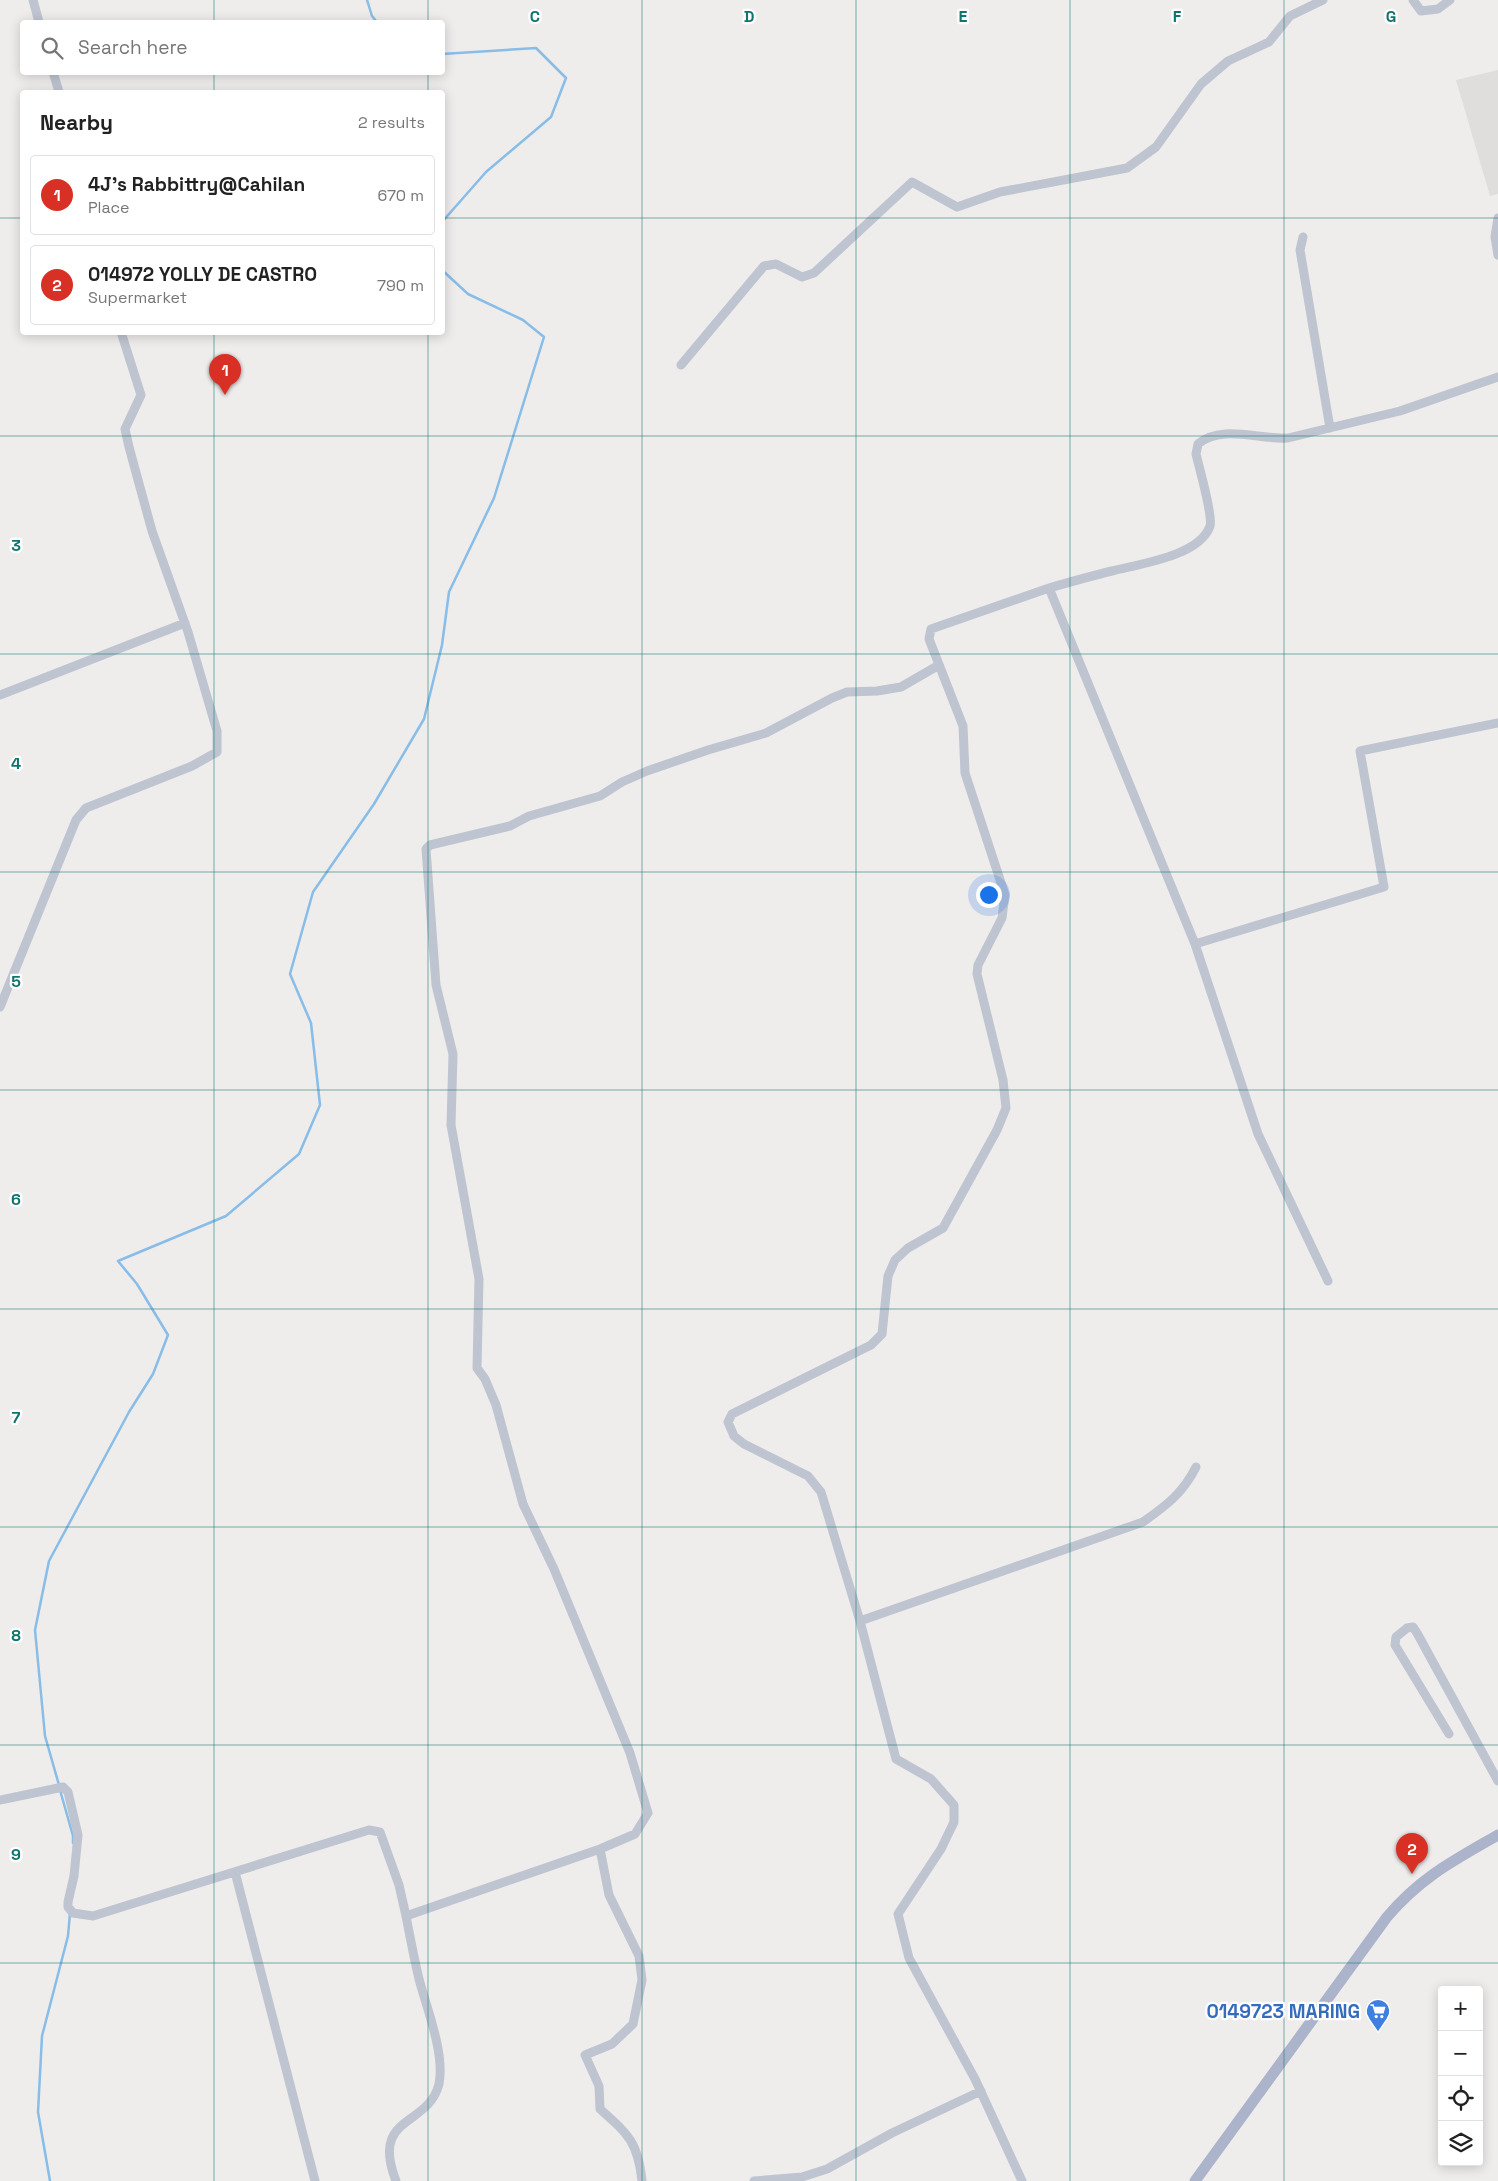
<!DOCTYPE html>
<html lang="en">
<head>
<meta charset="utf-8">
<style>
	body { margin:0; font-family:"Space Grotesk",sans-serif; background:#f2f2f2; color:#222 }
	.controls { position:absolute; right:15px; bottom:15px; display:grid; overflow:hidden; border-radius:5px; box-shadow:0 2px 12px #0003 }
	.controls button { width:45px; height:45px; display:grid; place-items:center; padding:0; border:0; border-bottom:1px solid #e0e0e0; background:#fff; color:#222; font:25px sans-serif }
	.you { position:absolute; left:988px; top:894px; width:18px; height:18px; margin:-12px; border:4px solid #fff; border-radius:50%; background:#1a73e8; box-shadow:0 0 0 8px #1a73e833 }
	.badge { display:grid; place-items:center; width:32px; height:32px; border-radius:50%; background:#d93025; color:#fff; font-size:16px; font-weight:700 }
	.pin { position:absolute; translate:-50% -41px; filter:drop-shadow(0 1px 2px #0008) }
	.pin::after { content:''; position:absolute; top:26px; width:18px; height:15px; background:inherit; clip-path:polygon(0 0,100% 0,50% 100%) }
	.list { margin:0; padding:0; list-style:none }
	h2 { display:flex; justify-content:space-between; align-items:center; height:65px; margin:0; padding:0 20px; font-size:21px }
	h2 small { font-size:16px; font-weight:400; color:#767676 }
	.list li { display:grid; grid-template-columns:32px 1fr auto; gap:15px; align-items:center; box-sizing:border-box; height:80px; margin:0 10px 10px; padding:0 10px; border:1px solid #e0e0e0; border-radius:5px }
	.list b { display:block; font-size:19px; white-space:nowrap }
	.list p { margin:0; font-size:16px; white-space:nowrap; color:#767676 }
	.list em { font-size:16px; font-style:normal; color:#767676 }
	.icon { flex:none; width:28px; height:28px; fill:none; stroke:currentColor; stroke-width:2; stroke-linecap:round; stroke-linejoin:round }
	.map { position:relative; flex:none; width:1498px; height:2181px; overflow:hidden }
	.search { position:absolute; background:#fff; box-shadow:0 2px 12px #0003; left:20px; top:20px; width:425px; height:55px; display:flex; align-items:center; gap:12px; box-sizing:border-box; padding:0 18px; border-radius:5px; color:#767676; font-size:19px }
	.panel { position:absolute; background:#fff; box-shadow:0 2px 12px #0003; left:20px; top:90px; width:425px; height:245px; border-radius:5px }
	.map>svg:first-child { display:block }
</style>
</head>
<body>
<div class="map">
<svg width="1498" height="2181" viewBox="0 0 1498 2181">
	<rect width="100%" height="100%" fill="#efecec"/>
	<path fill="#e0dedd" d="M1498,70V194L1490,196L1456,80Z"/>
	<g fill="none" stroke-linecap="round" stroke-linejoin="round">
		<path stroke="#88bde8" stroke-width="2.5" d="M367,0L372,16L377,22
			M442,54L536,48L566,78L551,117L486,172L442,222
			M59,1785L45,1736L35,1630L49,1561L129,1412L153,1374L168,1335L137,1284L118,1261L226,1216L299,1154L320,1105L311,1023L290,974L313,892L374,804L424,719L442,645L449,592L494,498L544,337L523,320L468,294L442,270
			M60,1790L73,1836V1843
			M50,2181L38,2112L42,2036L68,1936L70,1913"/>
		<path stroke="#bfc4d1" stroke-width="9" d="M33,0L39,22
			M1413,0L1421,11L1438,9L1450,0
			M53,72L59,92
			M1498,218L1495,237L1498,255
			M1303,237L1300,250L1330,428
			M681,365L764,266L776,264L802,277L814,273L912,182L957,207L1000,192L1127,168L1156,147L1201,84L1228,61L1269,42L1290,16L1323,0
			M1049,588C1070,582 1091,576 1112,571C1139,564 1200,556 1210,526C1213,516 1199,467 1196,454L1198,444C1221,424 1260,440 1288,438L1400,411L1498,377
			M0,695L185,623
			M1195,944L1384,887L1360,751L1498,723
			M0,1007L76,820L86,808L192,766L217,752V731L188,632L152,531L129,447L125,429L141,395L121,332
			M860,1621L1143,1522C1167,1505 1183,1493 1196,1467
			M1449,1734L1395,1645L1396,1637L1407,1628L1413,1627L1417,1633L1498,1781
			M0,1800L63,1787L68,1792L78,1835L74,1876L68,1902V1907L73,1913L93,1916L369,1830L380,1832L399,1885L406,1916
			M235,1872L315,2181
			M396,2181C370,2114 428,2128 439,2084C445,2054 427,2009 419,1979C414,1958 410,1937 406,1916L600,1849
			M642,2181C638,2142 628,2134 600,2109L599,2086L585,2055L612,2044L633,2024L642,1980L639,1956L609,1895L600,1849L635,1834L648,1813L630,1753L554,1569L523,1504L496,1405L485,1379L477,1368L479,1279L451,1125L453,1054L436,985L426,849L430,845L510,826L529,816L600,796L622,782L647,771L708,750L766,733L832,698L847,692L877,691L901,687L939,665
			M754,2181L802,2177L827,2169L892,2133L981,2091
			M1022,2181L975,2079L909,1958L898,1914L941,1849L954,1822V1805L931,1779L896,1759L860,1621L821,1492L808,1476L744,1444L734,1436L728,1422L732,1414L871,1345L882,1334L888,1276L895,1260L908,1248L943,1228L997,1130L1006,1108L1003,1080L977,974L978,965L1002,918L1005,895L965,773L963,726L929,639L931,629L1049,588L1195,944L1258,1134L1328,1281"/>
		<path stroke="#acb4cb" stroke-width="11" d="M1195,2181L1387,1917C1421,1877 1453,1861 1498,1835"/>
	</g>
	<path fill="none" stroke="#0f766e" stroke-width="1" stroke-opacity="0.55" d="M214,0V22M428,0V22M642,0V2181M856,0V2181M1070,0V2181M1284,0V2181M214,72V92M428,72V92M0,218H22M442,218H1498M214,332V2181M428,332V2181M0,436H1498M0,654H1498M0,872H1498M0,1090H1498M0,1309H1498M0,1527H1498M0,1745H1498M0,1963H1498"/>
	<defs>
		<g id="supermarket-pin" transform="scale(1.25)"><path d="M0 17L-7.5 6A9.5 9.5 0 1 1 7.5 6Z" fill="#3f7fe0" stroke="#fff"/><path d="M-6-5.5h2.5l.6 2H6L4.5 2H-2.5L-4.4-4H-6ZM-1.5 3.2a1.3 1.3 0 1 0 .1 0ZM3 3.2a1.3 1.3 0 1 0 .1 0Z" fill="#fff"/></g>
	</defs>
	<g fill-rule="evenodd">
		<use href="#supermarket-pin" x="1378" y="2011"/>
	</g>
	<g text-anchor="middle" stroke-width="4.5" stroke-linejoin="round" paint-order="stroke">
		<g font-size="19" font-weight="bold" fill="#366cbe" stroke="#fff" text-anchor="end">
			<text x="1360" y="2018">0149723 MARING</text>
		</g>
	</g>
	<g font-size="16" text-anchor="middle" font-weight="bold" fill="#0f766e" stroke="#fff" stroke-width="4.5" stroke-linejoin="round" paint-order="stroke">
		<text x="535" y="22">C</text>
		<text x="749" y="22">D</text>
		<text x="963" y="22">E</text>
		<text x="1177" y="22">F</text>
		<text x="1391" y="22">G</text>
		<text x="16" y="551">3</text>
		<text x="16" y="769">4</text>
		<text x="16" y="987">5</text>
		<text x="16" y="1205">6</text>
		<text x="16" y="1423">7</text>
		<text x="16" y="1641">8</text>
		<text x="16" y="1860">9</text>
	</g>
</svg>
<div class="controls">
<button>+</button>
<button>−</button>
<button><svg class="icon" aria-label="locate" viewBox="0 0 24 24"><circle cx="12" cy="12" r="6"/><path d="M12 2v4M12 18v4M2 12h4M18 12h4"/></svg></button>
<button><svg class="icon" aria-label="layers" viewBox="0 0 24 24"><path d="M12 4l9 5-9 5-9-5zM3 14l9 5 9-5"/></svg></button>
</div>
<div class="you"></div>
<div class="pin badge" style="left:225px;top:395px">1</div>
<div class="pin badge" style="left:1412px;top:1874px">2</div>
<div class="search"><svg class="icon" aria-label="search" viewBox="0 0 24 24"><circle cx="10" cy="10" r="6"/><path d="M15 15l6 6"/></svg>Search here</div>
<section class="panel">
<h2>Nearby<small>2 results</small></h2>
<ul class="list">
<li><span class="badge">1</span><div><b>4J's Rabbittry@Cahilan</b><p>Place</p></div><em>670 m</em></li>
<li><span class="badge">2</span><div><b>014972 YOLLY DE CASTRO</b><p>Supermarket</p></div><em>790 m</em></li>
</ul>
</section>
</div>
</body>
</html>
